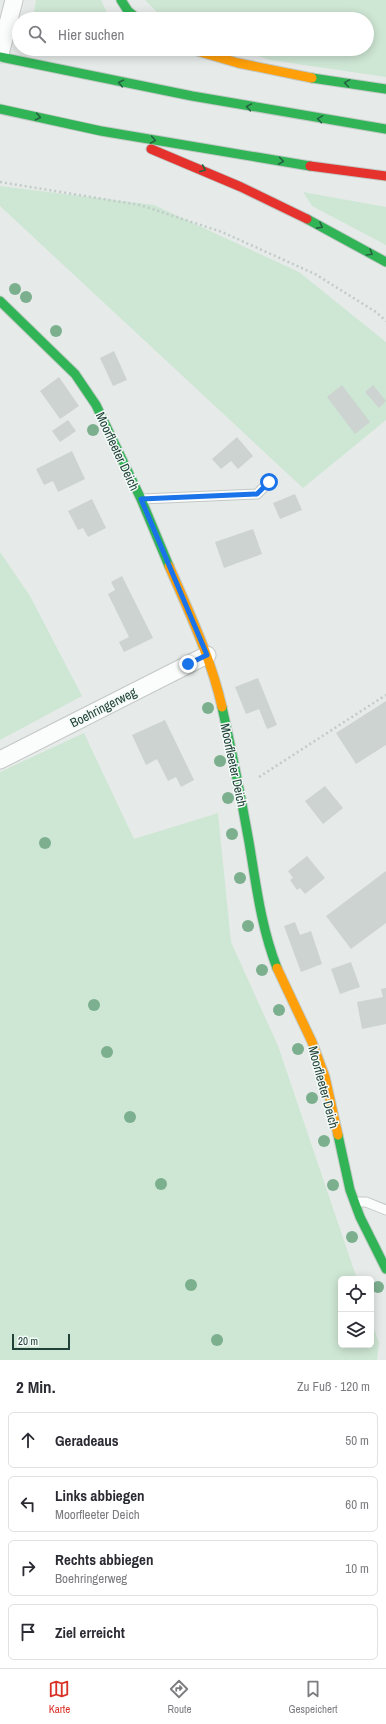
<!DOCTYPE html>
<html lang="de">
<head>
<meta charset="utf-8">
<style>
	body { margin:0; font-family:"Archivo Narrow",sans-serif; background:#f2f2f3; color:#2b2b33 }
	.controls { position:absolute; right:12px; bottom:12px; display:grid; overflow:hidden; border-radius:6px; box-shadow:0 2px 10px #0003 }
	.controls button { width:36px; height:36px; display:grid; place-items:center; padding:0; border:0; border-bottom:1px solid #e1e1e2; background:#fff; color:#2b2b33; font:20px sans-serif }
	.scale { position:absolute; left:12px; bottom:10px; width:58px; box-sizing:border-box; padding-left:4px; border:2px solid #204238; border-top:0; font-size:11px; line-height:14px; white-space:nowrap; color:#204238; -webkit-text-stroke:3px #f4faf7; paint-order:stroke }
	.stop { position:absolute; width:12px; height:12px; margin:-9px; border:3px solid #1a73e8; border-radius:50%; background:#fff }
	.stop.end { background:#1a73e8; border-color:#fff; box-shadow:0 1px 4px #0008 }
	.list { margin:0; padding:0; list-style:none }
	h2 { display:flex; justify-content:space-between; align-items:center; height:52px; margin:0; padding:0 16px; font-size:17px }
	h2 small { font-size:13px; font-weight:400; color:#7c7c81 }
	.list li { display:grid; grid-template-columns:26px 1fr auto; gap:12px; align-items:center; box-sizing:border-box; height:56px; margin:0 8px 8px; padding:0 8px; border:1px solid #e1e1e2; border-radius:6px }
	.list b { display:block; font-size:15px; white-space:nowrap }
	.list p { margin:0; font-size:13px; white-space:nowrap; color:#7c7c81 }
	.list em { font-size:13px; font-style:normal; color:#7c7c81 }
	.icon { flex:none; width:22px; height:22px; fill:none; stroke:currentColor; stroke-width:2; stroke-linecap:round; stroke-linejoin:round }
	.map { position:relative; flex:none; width:386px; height:1360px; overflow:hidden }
	.search { position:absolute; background:#fff; box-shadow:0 2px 10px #0003; left:12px; right:12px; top:12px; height:44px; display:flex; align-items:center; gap:10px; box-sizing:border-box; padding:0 14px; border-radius:22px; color:#7c7c81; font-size:15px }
	.sheet { height:308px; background:#fff }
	nav { display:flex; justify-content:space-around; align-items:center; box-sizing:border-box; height:56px; border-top:1px solid #e1e1e2; background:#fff; font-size:11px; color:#7c7c81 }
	nav a { display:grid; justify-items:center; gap:2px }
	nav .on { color:#d93025 }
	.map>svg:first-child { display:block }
</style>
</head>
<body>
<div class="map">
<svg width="386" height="1360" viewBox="0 0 386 1360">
	<rect width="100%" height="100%" fill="#e6ebe9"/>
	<path fill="#cee6d4" d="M36,0H101L110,19H33Z
		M145,0H386V77L270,60L236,49H367V19H164Z
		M0,186L154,205L299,272L386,342V420L303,488L0,206Z
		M303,192L386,207V245L312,206Z
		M0,552L30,596L82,696L0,740Z
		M84,733L134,839L218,813L231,942L278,1046L357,1279H341V1345H371V1320L379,1343L377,1360H0V772Z"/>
	<path fill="#ccd3d0" d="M114,351L127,380L113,386L100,358Z
		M59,377L79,406L60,419L40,391Z
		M342,385L370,422L355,434L327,397Z
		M373,385L386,401L379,408L365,392Z
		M68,420L76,431L60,442L52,431Z
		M237,437L253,456L238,469L231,461L221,469L212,459Z
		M72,451L85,479L58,492L53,481L44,485L36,469Z
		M295,494L302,510L280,519L273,503Z
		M92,499L106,528L88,537L83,528L78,530L68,511Z
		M253,529L262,554L224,568L215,542Z
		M122,576L153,638L124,652L119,642L129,637L108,594L115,590L111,582Z
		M258,678L277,725L267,729L259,709L246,714L235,687Z
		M386,701V745L356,764L336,733Z
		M165,720L194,780L181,787L176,777L168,781L157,759L146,765L132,735Z
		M325,786L343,808L323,824L305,801Z
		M307,856L325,878L305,894L300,888L297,890L290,880L293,878L288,871Z
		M386,871V923L351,949L326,916Z
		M295,922L300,935L311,931L322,964L301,972L284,926Z
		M351,962L360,987L340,994L331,969Z
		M386,988V1024L362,1029L357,1002L383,997L381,989Z"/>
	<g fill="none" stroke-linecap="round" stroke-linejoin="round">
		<g stroke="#c3c8c6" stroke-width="11">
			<path id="lane" d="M142,499L257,494L269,482
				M355,1202H366L386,1210"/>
		</g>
		<g stroke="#c3c8c6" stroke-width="19">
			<path id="street" d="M0,54L14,0
				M0,760L207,655"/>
		</g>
		<g stroke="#c1c9c6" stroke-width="11">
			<path id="fast" d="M121,0L128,11L138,19
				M0,57L192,96L386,129
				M312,78L386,89
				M0,109L101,131L310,166
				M307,219L386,262
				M0,301L75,374L96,405L141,499L169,566
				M222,707C232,752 241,797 249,842C256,884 261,927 277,968
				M338,1135L350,1190L360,1217L386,1269"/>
		</g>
		<g stroke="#c1c9c6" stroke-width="11">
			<path id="slow" d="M190,49L238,63L312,78
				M169,566C189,612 211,658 222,707
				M277,968L312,1042L325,1077L338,1135"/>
		</g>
		<g stroke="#c1c9c6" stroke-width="11">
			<path id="jam" d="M151,149L241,187L307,219
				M310,166L386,176"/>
		</g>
		<path stroke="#c1cbc8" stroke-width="2.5" stroke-dasharray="2 3" stroke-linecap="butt" d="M0,182L140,205L222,232L315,274L376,312L386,321
			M259,777L386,695"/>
		<use href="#lane" stroke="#fbfcfc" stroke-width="9"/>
		<use href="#street" stroke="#fbfcfc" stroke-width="17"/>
		<use href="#fast" stroke="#30b455" stroke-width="9"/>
		<use href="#slow" stroke="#ff9f0a" stroke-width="9"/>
		<use href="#jam" stroke="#e5322d" stroke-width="9"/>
	</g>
	<g fill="#7caf8e">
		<circle cx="15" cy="289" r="6"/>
		<circle cx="26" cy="297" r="6"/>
		<circle cx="56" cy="331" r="6"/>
		<circle cx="93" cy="430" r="6"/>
		<circle cx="208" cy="708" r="6"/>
		<circle cx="220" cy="761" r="6"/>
		<circle cx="228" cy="798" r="6"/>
		<circle cx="232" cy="834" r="6"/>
		<circle cx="45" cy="843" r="6"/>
		<circle cx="240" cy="878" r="6"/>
		<circle cx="248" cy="926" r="6"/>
		<circle cx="262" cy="970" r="6"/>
		<circle cx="94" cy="1005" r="6"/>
		<circle cx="279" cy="1010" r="6"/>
		<circle cx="298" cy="1049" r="6"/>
		<circle cx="107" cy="1052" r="6"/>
		<circle cx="312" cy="1098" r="6"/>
		<circle cx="130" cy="1117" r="6"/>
		<circle cx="324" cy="1141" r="6"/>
		<circle cx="161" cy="1184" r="6"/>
		<circle cx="333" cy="1185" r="6"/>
		<circle cx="352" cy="1237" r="6"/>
		<circle cx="191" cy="1285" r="6"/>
		<circle cx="378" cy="1287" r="6"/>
		<circle cx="217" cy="1340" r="6"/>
	</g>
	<defs><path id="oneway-chevron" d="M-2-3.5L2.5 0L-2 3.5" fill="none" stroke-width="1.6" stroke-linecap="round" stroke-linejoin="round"/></defs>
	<g stroke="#256441">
		<use href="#oneway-chevron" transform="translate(121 83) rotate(-168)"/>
		<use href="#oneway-chevron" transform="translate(347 83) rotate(-171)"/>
		<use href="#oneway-chevron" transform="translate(249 107) rotate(-170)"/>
		<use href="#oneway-chevron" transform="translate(38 117) rotate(12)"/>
		<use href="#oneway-chevron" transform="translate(320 119) rotate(-171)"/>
		<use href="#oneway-chevron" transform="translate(153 140) rotate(10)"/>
		<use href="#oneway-chevron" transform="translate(281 161) rotate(8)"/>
		<use href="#oneway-chevron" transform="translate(203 169) rotate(23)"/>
		<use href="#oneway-chevron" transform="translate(320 226) rotate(28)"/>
		<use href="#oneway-chevron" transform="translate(370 253) rotate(30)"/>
	</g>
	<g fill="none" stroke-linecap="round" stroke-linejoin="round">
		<path stroke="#1a73e8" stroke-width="5" d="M188,664L207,655L141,499L257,494L269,482"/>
	</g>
	<g text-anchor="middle" stroke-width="3" stroke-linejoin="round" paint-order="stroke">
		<g font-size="13" fill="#204238" stroke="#f4faf7">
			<text transform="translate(118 451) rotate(65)" y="5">Moorfleeter Deich</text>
			<text transform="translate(103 707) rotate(-27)" y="5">Boehringerweg</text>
			<text transform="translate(234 765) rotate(78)" y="5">Moorfleeter Deich</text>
			<text transform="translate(324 1087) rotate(75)" y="5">Moorfleeter Deich</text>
		</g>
	</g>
</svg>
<div class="controls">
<button><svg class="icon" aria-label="locate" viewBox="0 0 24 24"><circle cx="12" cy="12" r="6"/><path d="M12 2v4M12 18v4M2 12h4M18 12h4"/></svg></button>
<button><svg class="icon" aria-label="layers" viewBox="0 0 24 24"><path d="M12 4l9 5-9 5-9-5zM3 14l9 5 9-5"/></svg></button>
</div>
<div class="scale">20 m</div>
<div class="stop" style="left:269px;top:482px"></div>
<div class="stop end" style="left:188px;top:664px"></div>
<div class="search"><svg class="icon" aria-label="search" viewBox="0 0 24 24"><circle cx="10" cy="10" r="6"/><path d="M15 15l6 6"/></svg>Hier suchen</div>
</div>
<section class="sheet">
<h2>2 Min.<small>Zu Fuß · 120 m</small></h2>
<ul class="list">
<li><svg class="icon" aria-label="ahead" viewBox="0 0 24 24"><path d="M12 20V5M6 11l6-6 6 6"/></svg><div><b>Geradeaus</b></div><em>50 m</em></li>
<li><svg class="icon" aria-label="left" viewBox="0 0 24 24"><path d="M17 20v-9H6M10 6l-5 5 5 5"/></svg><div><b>Links abbiegen</b><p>Moorfleeter Deich</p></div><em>60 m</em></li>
<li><svg class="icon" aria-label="right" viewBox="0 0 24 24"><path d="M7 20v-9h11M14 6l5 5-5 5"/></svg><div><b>Rechts abbiegen</b><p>Boehringerweg</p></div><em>10 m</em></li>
<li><svg class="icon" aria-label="arrive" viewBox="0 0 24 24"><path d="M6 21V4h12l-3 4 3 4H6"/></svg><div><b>Ziel erreicht</b></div></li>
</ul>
</section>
<nav>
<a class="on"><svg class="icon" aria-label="map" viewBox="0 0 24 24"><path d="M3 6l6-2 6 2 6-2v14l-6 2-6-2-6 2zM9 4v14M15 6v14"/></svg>Karte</a>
<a><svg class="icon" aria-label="directions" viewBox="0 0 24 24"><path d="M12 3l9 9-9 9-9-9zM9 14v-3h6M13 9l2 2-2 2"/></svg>Route</a>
<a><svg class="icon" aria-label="saved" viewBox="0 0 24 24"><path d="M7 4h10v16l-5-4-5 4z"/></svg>Gespeichert</a>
</nav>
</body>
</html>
